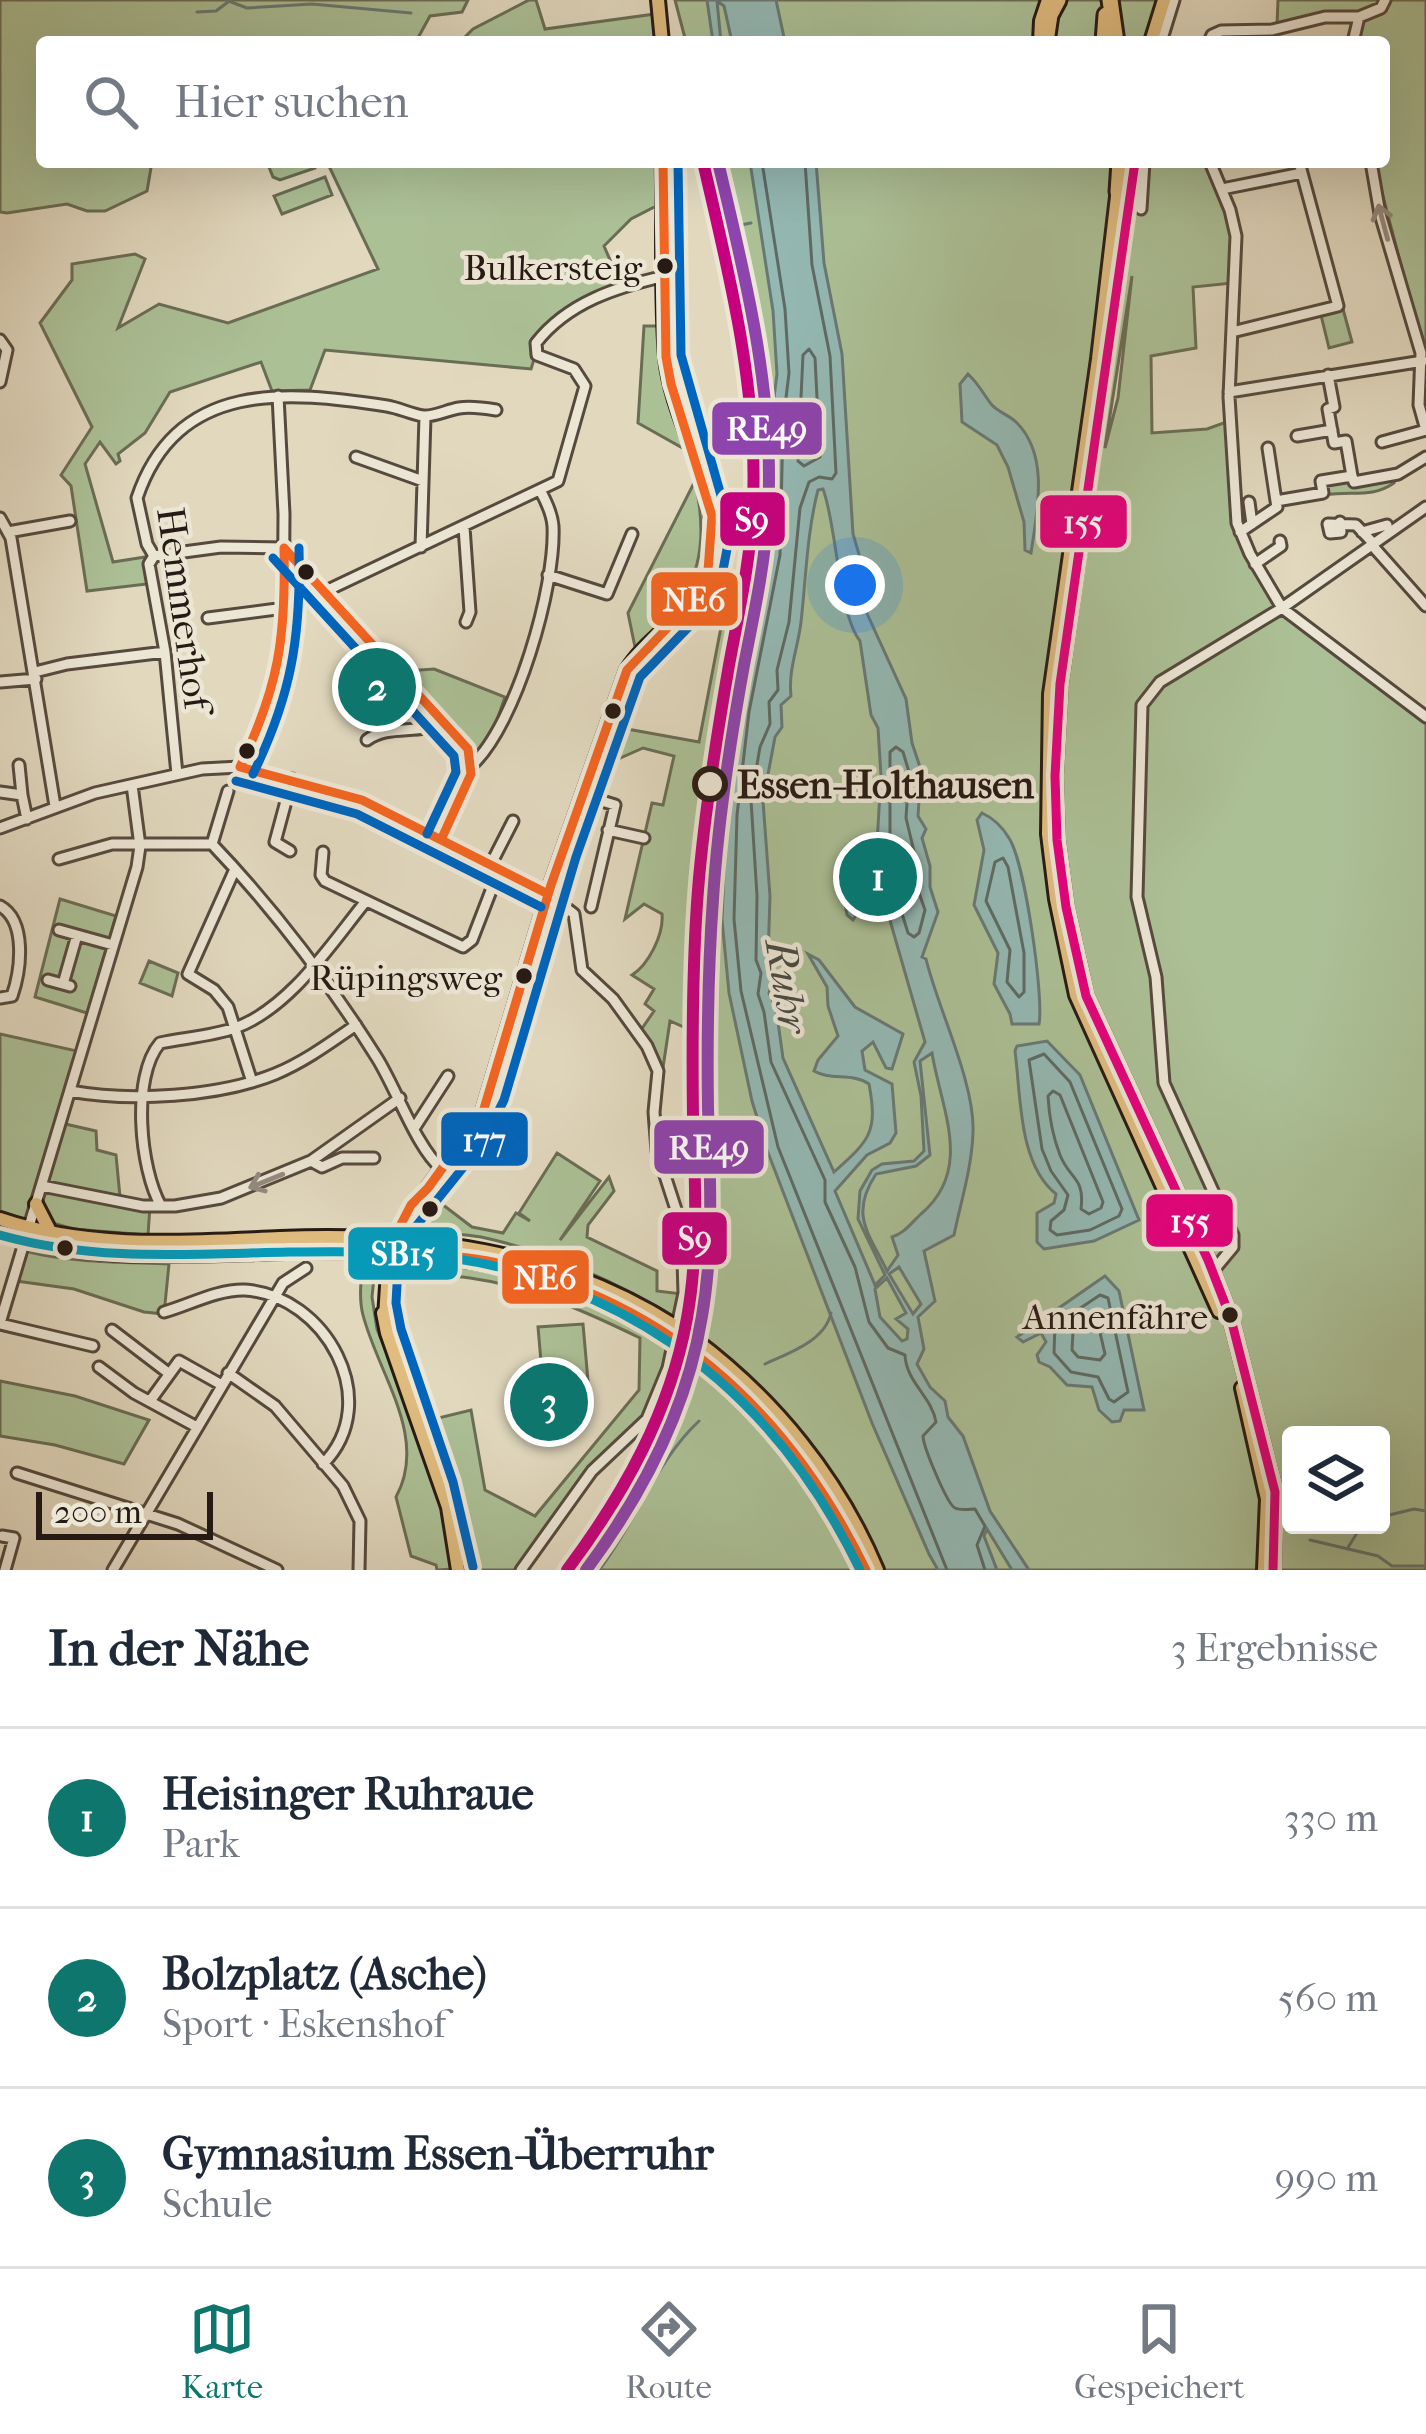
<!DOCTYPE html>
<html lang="de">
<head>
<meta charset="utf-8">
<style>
	body { margin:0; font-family:"IM FELL French Canon",serif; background:#f2f2f3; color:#1f2937 }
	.controls { position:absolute; right:36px; bottom:36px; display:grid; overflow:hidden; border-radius:12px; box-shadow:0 12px 48px #0002 }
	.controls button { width:108px; height:108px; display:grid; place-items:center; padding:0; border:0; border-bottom:3px solid #e0e1e3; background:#fff; color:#1f2937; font:60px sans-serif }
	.scale { position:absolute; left:36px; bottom:30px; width:177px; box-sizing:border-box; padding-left:12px; border:6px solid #271a14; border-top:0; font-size:33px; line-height:42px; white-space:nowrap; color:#271a14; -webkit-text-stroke:9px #ece6d5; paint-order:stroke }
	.you { position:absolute; left:855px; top:585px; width:42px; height:42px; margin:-30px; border:9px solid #fff; border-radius:50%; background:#1a73e8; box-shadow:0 0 0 18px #1a73e833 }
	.badge { display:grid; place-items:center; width:78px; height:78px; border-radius:50%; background:#0f766e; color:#fff; font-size:39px; font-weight:700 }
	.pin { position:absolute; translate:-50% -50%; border:6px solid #fff; box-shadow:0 3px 12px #0006 }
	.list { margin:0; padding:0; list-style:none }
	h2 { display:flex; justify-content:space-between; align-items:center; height:156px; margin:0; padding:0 48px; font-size:51px }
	h2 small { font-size:39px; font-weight:400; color:#747a83 }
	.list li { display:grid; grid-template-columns:78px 1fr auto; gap:36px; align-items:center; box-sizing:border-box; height:180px; padding:0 48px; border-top:3px solid #e0e1e3 }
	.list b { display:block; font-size:45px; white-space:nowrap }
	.list p { margin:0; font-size:39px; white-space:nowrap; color:#747a83 }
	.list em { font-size:39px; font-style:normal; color:#747a83 }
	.icon { flex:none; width:66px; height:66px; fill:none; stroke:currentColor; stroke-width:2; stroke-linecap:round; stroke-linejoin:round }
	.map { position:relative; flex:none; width:1426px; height:1570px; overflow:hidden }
	.search { position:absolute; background:#fff; box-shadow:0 12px 48px #0002; left:36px; right:36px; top:36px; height:132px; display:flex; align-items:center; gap:30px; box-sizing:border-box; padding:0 42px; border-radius:12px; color:#747a83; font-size:45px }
	.sheet { height:696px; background:#fff }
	nav { display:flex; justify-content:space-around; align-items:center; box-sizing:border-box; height:168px; border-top:3px solid #e0e1e3; background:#fff; font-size:33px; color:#747a83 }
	nav a { display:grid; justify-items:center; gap:6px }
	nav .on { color:#0f766e }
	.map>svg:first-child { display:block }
</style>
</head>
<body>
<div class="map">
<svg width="1426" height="1570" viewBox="0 0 1426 1570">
	<rect width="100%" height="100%" fill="#e1d8be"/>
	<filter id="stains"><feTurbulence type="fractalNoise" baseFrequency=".00167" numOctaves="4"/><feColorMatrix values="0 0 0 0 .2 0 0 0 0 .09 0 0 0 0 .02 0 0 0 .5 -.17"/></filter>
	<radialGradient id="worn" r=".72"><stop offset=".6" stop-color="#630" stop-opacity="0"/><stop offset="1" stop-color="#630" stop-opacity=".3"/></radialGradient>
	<path fill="#acc096" stroke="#6a6d55" stroke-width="3" fill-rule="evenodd" d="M0,0H468L462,12L430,16L419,36L430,42H42V162H152L147,191L105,211H87L67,204L7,213L0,212Z
		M529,0H536L545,29L655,14L659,42H460L473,29Z
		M675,0H1173L1160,42H686Z
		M1278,0H1382L1368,12L1277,26Z
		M1389,0H1426V424L1423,413L1424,353L1374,162H1384V42H1354L1363,19L1386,9Z
		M267,162H317L315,168L280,180L273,177Z
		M327,162H655L656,206L631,219L604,246L620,283C577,301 544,323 531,369L325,350L310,390L272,391L261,362L170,392L145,433L118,454L120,461L116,464L100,442L85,464L113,562L145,557L147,584L87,591L71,486L61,475L92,427L40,323L72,280V264L135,254L145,259L118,328L159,304L228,323L378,269Z
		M712,162H1209L1233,228V283L1193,287L1196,348L1151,356L1152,433L1207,429L1229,421L1236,523L1269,593L1426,719V1570H576C629,1508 666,1432 689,1354C708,1292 699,1184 698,1118C697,1072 700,1027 702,981C706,890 717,801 728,711C737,635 757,562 759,485C761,375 734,270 712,162ZM1132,276L1118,398L1105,448V447ZM1291,1435H1381V1525H1291Z
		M325,177L332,195L282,214L274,196Z
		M1343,309L1352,342L1329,348L1321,315Z
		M644,326H660C659,372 671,409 688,451L638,423Z
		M1395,478L1394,483C1371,499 1351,490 1325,495L1323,484L1347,480L1349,485Z
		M695,481C704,522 705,562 682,600C672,618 650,633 635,647L628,613Z
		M709,571L738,592L703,776L706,781L689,955L686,1028L670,1021L661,1081L641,1030L654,1011L645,1004L654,989L632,975C648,965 664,935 662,914L644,904L625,919L652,803L663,805L674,756L643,748L618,759H605L616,727L699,742L722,622L710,617L695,603Z
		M352,632L430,716L428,717L380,721L378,702H364L362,677L352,674L348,634Z
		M434,669L505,697L490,740L475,755L458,727L405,671Z
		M60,899L116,916L87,1013L35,997Z
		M149,961L178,973L172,996L140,983Z
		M0,1034L77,1051L26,1220L0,1211Z
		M61,1123L96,1131L97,1150L116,1155L120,1197L150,1206L148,1235L73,1229L36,1218Z
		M557,1153L600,1181L560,1240L609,1177L614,1191L588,1225L587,1237L657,1271V1291L682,1294L678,1319C617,1282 551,1252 481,1237C460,1233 435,1236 420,1221L434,1198L472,1227L503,1233L516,1213L530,1221L519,1213Z
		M25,1251C72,1263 120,1262 169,1264L164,1314L144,1312L74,1289L16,1281Z
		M363,1257L375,1268L372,1297L377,1329L413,1417L451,1535L453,1569L437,1570L436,1565L411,1556L396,1497C429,1437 378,1374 363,1315C358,1296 362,1275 363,1257Z
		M416,1258L575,1287L674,1341L651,1410L591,1470L518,1570H465L450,1501L422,1422L471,1410L485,1490L535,1516L639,1390L640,1338C587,1312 529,1286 470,1278C449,1275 425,1276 404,1275L400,1329H392C393,1300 390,1275 416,1258Z
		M583,1324L588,1381L543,1385L538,1327Z
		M0,1381L75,1396L149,1420L124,1464L55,1445L0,1436Z"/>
	<path fill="#94b9b4" stroke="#687974" stroke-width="3" fill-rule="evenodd" d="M707,0H776L785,42H732L724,6L717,1L721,42H713Z
		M750,162H816L824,263L842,354L853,534L861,561L864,607L906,699L912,743L921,770L918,816L926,829L922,838L930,866V887L938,912L922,957L926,959C938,1009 975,1083 973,1132C972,1167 961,1201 954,1235L924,1251L935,1301L918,1317L924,1349L917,1364L930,1387L945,1401L948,1417L963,1436L990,1511L1029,1570H1012L987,1529L984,1536L997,1570H938L929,1554L872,1423L767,1150L752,1101L729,993L722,920L729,746L733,742L768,554L771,421L777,374L773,311ZM823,489C837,526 838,613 860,641L871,715L878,728L881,776L877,843L842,888L847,915L853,920C863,907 869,872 879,853L889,850V917L925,1042L914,1062L921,1096L924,1151L914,1161L882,1164L872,1170L860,1191L858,1219L885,1275L875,1285L835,1191L867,1155L890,1143L896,1133L892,1084L865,1070L862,1051L873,1042L886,1068L892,1069L903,1034L855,1007L819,960L808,954L827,987L828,1006L838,1036L818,1060L814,1071C831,1081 852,1072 869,1084C878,1132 870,1140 834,1172L783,1058L776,1008L769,993L774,974L768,959L770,896L763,801L775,737L782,727L781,705L791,696C788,670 798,648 801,622C806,578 807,532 818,490ZM932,1053C941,1109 974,1169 921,1214C911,1223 905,1233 892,1237L898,1255L887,1271C869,1233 849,1215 876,1174L916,1166L930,1155L920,1061ZM899,1267L921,1304L913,1314L889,1274ZM887,1278L906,1313L896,1319L908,1329L907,1339L902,1341L880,1317L875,1289Z
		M968,374C979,384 983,394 992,405C998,412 1009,415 1016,422C1050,455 1037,512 1031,553L1025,550L1024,522L1008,467L997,445L962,422L960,384Z
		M982,813C993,818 1003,828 1009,838C1025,863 1044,997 1039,1024H1012L1010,1014L994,984L998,953L974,905L984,850L977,820Z
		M1047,1041L1080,1075L1139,1220L1094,1241L1044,1249L1037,1242V1213L1054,1203L1056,1194C1018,1164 1021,1095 1015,1051L1017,1046Z
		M1105,1276L1119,1291L1144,1410H1124L1120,1421L1112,1422L1099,1410L1092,1387L1067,1385L1050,1367L1039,1362L1037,1355L1046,1342L1041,1333L1023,1342L1017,1337Z"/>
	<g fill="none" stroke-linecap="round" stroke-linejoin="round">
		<path stroke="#5e6a64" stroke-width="3" d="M762,162L785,309L789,373L783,423L780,555L749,712L737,815L734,919L741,991L778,1147L947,1570
			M805,162L812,265L830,356L836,473L832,479L819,477L809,482L800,508L789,622L777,670L778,690L769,702L770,724L760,747L751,800L757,896L756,960L761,973L758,994L764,1012L771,1062L825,1180V1202L855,1267L869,1322L888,1348L905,1355C906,1382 932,1397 936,1422L923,1436C923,1446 947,1504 955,1508C961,1511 970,1509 975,1509L985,1526L977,1545L985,1570
			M809,349L815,358L820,457L804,466L798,461L803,355Z
			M896,747L903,752L909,772L906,818L918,868V890L925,910L919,933L914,937L908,933L899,904L901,850L890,835V752Z
			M1003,858L1008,867L1024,953V992L1019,997L1007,982L1010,950L986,901L995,862Z
			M1044,1054L1070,1082L1122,1209L1119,1216L1090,1230L1057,1235L1050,1230L1051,1221L1064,1210L1068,1195L1051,1171L1042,1149L1029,1060Z
			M1053,1091L1060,1095L1103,1202L1101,1208L1089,1214L1081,1209C1085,1177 1070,1180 1060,1155C1053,1137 1049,1115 1048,1096Z
			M1100,1295L1108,1298L1128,1392L1114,1402L1109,1399L1098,1377L1071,1372L1054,1353L1055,1325Z
			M1090,1319L1098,1324L1105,1354L1100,1360L1078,1357L1072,1350L1073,1332Z"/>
		<path stroke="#687974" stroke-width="3" d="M226,0L247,8L312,4L411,13
			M197,12L216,11L228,2
			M725,228L751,223
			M765,1364C789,1353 825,1341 831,1313
			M1381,1517L1414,1509L1426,1511
			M1310,1540L1378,1556L1392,1566H1426
			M1347,1549L1362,1525
			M599,1570C636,1523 655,1462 699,1421"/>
		<g stroke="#564a3e" stroke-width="15">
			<path id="minor" d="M1161,42L1174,0
				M1209,42L1212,35L1221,31L1272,30L1325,17H1359L1381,8L1385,0
				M1353,42L1359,17
				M1210,162L1230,210L1236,236L1229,397L1237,523L1250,554L1282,608L1426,717
				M1371,162L1380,214L1421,353L1419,405L1426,430L1382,442
				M1222,189L1302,173
				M1141,209L1144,162
				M1232,332L1338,306L1299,162
				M0,340L7,350L0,382
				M1328,375L1334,407L1328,409L1334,443L1346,441L1352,476
				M1229,392L1423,361
				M1297,436L1332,430
				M1268,448L1276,501
				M356,457L423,481
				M1352,476L1354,482L1398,474L1426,457
				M1249,502L1252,524
				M0,518L11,538L55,806
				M1328,524L1356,525L1373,543
				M1328,524L1330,533L1341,532L1340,522
				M464,527L470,612L466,622
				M8,532L70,521
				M1240,532L1277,507L1276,501L1323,493L1321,481L1352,476
				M1362,532L1387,525
				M1371,544L1426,606
				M421,547L425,417
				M284,548L468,749L471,774L441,840
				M154,556L221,547L284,548
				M1255,564L1281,546L1280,541
				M548,575L607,594L632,534
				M208,618L292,607L558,481L585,386L574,369L537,355L536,343C568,302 617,287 665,276
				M35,672L67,664L165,652
				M0,682L36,679
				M367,740C389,723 421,736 444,721
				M19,765L22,795
				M472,765C516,725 556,586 553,526C552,513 546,501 540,490
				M240,767L274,695L283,651L284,514L278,396
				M177,774L165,652L149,564L154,556L147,544L137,498C177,379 288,391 387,406C399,408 411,414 423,416C434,417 447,410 459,408C471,406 484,408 496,410
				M0,792L22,795L27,819
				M582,795L615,805L591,907
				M0,828L95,793L202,769L240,767L362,800L548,894L574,914L582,970L613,999L647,1046L658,1071L654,1112L657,1151L682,1228L684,1293L668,1368L647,1419L592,1471L521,1570
				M608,830L644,838
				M212,844L228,791
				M290,851L275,842L292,779
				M323,852L321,875L325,881L463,947L472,940L499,870
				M59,859L112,844H212C275,910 328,980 377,1058C396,1088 417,1149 442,1169
				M490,866L513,821
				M235,869L188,974L214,990L228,1007L252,1082
				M0,906C27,921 21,970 12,996L0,998
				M59,930L113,945
				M48,980L70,986
				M63,984L77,935
				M70,1091C130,1102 219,1097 275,1074C304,1062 330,1043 356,1025
				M415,1127L448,1076
				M311,1161L322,1167L342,1158H374
				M42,1186L143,1206H175L221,1198L311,1161L400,1098
				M161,1206C140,1169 131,1077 160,1043C184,1038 212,1036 235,1028C290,1008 331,944 366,901
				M1213,1271L1233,1247V1235L1164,1083L1156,977L1137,897L1142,705L1160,682L1282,608L1426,507
				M164,1312C189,1305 218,1289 245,1290C325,1295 385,1401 323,1464
				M0,1323L137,867L140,846L132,785
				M0,1324L93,1346
				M112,1330L167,1372
				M99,1367L134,1393L195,1426
				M228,1373L275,1406L343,1486L360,1521L359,1570
				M150,1401L179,1361L220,1384
				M17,1473L178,1524L277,1570
				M2,1536L14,1538L5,1570
				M113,1570L283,1283L306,1268"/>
		</g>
		<g stroke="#271a14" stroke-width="18">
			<path id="major" d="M658,0L662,42
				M1040,42L1041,21L1048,0
				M1151,42L1164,0
				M1130,187L1060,684L1055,776L1057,840L1066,907L1086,996L1208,1260L1231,1319L1275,1492L1273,1570
				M1118,188L1098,359L1050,694L1048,834L1056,899L1076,995L1219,1311
				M36,1204L51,1233
				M0,1219C91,1250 186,1242 280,1238C420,1232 555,1250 675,1326
				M0,1233C84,1260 168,1256 256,1253C409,1248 538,1252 672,1336
				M383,1313L387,1333L448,1507L458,1570
				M385,1317L388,1271L404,1230L428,1188L483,1112L551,885L627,670C650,633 696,615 708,571C730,496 673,431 666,357C661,292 664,226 663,162
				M694,1339C774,1399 838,1477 877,1570
				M691,1350C767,1407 830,1482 866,1570
				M1242,1388L1267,1499L1264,1570"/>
		</g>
		<g stroke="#271a14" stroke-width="21">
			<path id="highway" d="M1110,0L1116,42
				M1046,42L1050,15L1058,0
				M1104,42L1106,15
				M1129,191L1130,162
				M1118,192L1120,162"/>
		</g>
		<use href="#minor" stroke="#ece6d5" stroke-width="9"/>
		<use href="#major" stroke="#e0bc7f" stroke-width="12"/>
		<use href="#highway" stroke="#e0bc7f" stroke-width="15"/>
		<g stroke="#271a14" stroke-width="18" stroke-linecap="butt">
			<path id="major-bridge" d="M675,1326L694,1339
				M672,1336L691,1350"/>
		</g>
		<use href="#major-bridge" stroke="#e0bc7f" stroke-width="12"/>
		<g stroke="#ece6d5" stroke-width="18">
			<path id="bus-1" d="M663,162L666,357L671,384L712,516L708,571L694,600L627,670L551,885L483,1112L428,1188L411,1205L387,1251C427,1255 467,1255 506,1265C676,1307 791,1416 866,1570
				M284,548L468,749L471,774L441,840
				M240,767L362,800L548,894
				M240,767C279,686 286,637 284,548"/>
		</g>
		<g stroke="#ece6d5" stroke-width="18">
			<path id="bus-2" d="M273,558L454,756L456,772L427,834
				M253,774C292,694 301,636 299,548
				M236,781L357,814L541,907
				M473,1567L453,1482L401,1329L396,1303L398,1267L417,1225L482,1144L504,1100L576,857L640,677L705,610L722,575L728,544L726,513L681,355L678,162"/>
		</g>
		<g stroke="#ece6d5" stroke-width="18">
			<path id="bus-3" d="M1135,162L1060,684L1055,776L1057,840L1066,907L1086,996L1208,1260L1231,1319L1275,1492L1273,1570"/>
		</g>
		<g stroke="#ece6d5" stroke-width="18">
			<path id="bus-4" d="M0,1235C96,1262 190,1254 289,1252C360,1251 436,1250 506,1269C671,1312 787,1419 860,1570"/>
		</g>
		<use href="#bus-1" stroke="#f26522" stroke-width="9"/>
		<use href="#bus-2" stroke="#0065bd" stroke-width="9"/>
		<use href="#bus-3" stroke="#e5007d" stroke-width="9"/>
		<use href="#bus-4" stroke="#049bbb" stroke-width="9"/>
		<g stroke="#ece6d5" stroke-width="21">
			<path id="rail-1" d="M567,1570C624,1494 670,1412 687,1318C699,1252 695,1184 693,1118C692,1042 692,966 698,890C704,815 716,740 729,665C739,611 751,558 753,503C758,388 729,273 703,162"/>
		</g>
		<g stroke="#ece6d5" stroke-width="21">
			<path id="rail-2" d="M586,1570C642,1495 687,1410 702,1316C714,1247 710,1177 708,1108C707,1038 708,968 713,899C718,820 730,742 744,665C754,614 765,564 768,512C775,394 745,275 718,162"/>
		</g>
		<use href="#rail-1" stroke="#c7007f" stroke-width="12"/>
		<use href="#rail-2" stroke="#8e44ad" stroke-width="12"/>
	</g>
	<defs><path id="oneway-shaft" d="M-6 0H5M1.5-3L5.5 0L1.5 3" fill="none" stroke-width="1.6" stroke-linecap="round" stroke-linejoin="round" transform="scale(3)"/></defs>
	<g stroke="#938a7e">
		<use href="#oneway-shaft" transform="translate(1383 222) rotate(-105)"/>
		<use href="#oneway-shaft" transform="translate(266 1181) rotate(158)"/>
	</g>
	<g fill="#271a14" stroke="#ece6d5" stroke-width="4.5">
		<circle cx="665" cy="266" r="10"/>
		<circle cx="306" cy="572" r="10"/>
		<circle cx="613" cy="711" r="10"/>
		<circle cx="247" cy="751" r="10"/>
		<circle cx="524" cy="976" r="10"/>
		<circle cx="430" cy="1209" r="10"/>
		<circle cx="65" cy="1248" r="10"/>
		<circle cx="1230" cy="1315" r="10"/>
	</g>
	<circle fill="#ece6d5" stroke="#271a14" stroke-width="6" cx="710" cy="784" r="15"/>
	<g text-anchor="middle" stroke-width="9" stroke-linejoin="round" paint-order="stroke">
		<g font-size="36" fill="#271a14" stroke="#ece6d5" text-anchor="end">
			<text x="642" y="280">Bulkersteig</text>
			<text x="502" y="990">Rüpingsweg</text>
			<text x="1208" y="1329">Annenfähre</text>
		</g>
		<g font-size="39" fill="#271a14" stroke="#ece6d5">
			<text transform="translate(185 608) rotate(82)" y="14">Hemmerhof</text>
		</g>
		<g font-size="39" font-weight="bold" fill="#271a14" stroke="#ece6d5" text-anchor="start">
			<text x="737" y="798">Essen-Holthausen</text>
		</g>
		<g font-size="42" font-style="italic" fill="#484a44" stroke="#ece6d5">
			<text transform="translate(788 986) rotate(81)" y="15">Ruhr</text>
		</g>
	</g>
	<g stroke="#ece6d5" stroke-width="4.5">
		<rect x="710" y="400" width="114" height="57" rx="12" fill="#8e44ad"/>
		<rect x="718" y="490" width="69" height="58" rx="12" fill="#c7007f"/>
		<rect x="1038" y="493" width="91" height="57" rx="12" fill="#e5007d"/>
		<rect x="649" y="570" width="91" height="58" rx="12" fill="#f26522"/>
		<rect x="439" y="1110" width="91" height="58" rx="12" fill="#0065bd"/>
		<rect x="652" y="1118" width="114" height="58" rx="12" fill="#8e44ad"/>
		<rect x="1144" y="1192" width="91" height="57" rx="12" fill="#e5007d"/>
		<rect x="660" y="1210" width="69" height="57" rx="12" fill="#c7007f"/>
		<rect x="346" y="1225" width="114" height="57" rx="12" fill="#049bbb"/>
		<rect x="500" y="1248" width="91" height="58" rx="12" fill="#f26522"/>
	</g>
	<g font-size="33" text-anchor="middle" font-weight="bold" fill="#fff">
		<text x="767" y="440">RE49</text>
		<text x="752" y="531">S9</text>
		<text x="1083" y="533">155</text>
		<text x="694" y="611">NE6</text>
		<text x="484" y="1151">177</text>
		<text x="709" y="1159">RE49</text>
		<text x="1190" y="1232">155</text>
		<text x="695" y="1250">S9</text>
		<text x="403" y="1265">SB15</text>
		<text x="545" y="1289">NE6</text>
	</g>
	<rect width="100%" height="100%" filter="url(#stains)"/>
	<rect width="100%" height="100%" fill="url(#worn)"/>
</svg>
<div class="controls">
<button><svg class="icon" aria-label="layers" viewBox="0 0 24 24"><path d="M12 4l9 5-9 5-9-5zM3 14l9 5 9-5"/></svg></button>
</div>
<div class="scale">200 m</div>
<div class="you"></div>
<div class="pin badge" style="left:878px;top:877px">1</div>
<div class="pin badge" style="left:377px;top:687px">2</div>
<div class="pin badge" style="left:549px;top:1402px">3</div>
<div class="search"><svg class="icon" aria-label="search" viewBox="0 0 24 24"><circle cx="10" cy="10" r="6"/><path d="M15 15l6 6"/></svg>Hier suchen</div>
</div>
<section class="sheet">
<h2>In der Nähe<small>3 Ergebnisse</small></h2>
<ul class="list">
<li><span class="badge">1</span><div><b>Heisinger Ruhraue</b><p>Park</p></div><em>330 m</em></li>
<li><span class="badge">2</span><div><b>Bolzplatz (Asche)</b><p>Sport · Eskenshof</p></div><em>560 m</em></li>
<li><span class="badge">3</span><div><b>Gymnasium Essen-Überruhr</b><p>Schule</p></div><em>990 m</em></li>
</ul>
</section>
<nav>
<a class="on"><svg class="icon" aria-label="map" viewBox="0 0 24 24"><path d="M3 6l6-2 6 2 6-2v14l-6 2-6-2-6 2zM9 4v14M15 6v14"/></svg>Karte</a>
<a><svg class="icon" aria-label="directions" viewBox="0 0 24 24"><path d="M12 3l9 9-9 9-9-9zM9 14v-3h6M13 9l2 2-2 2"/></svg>Route</a>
<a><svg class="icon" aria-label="saved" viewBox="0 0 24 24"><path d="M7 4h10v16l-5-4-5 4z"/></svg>Gespeichert</a>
</nav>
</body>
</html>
